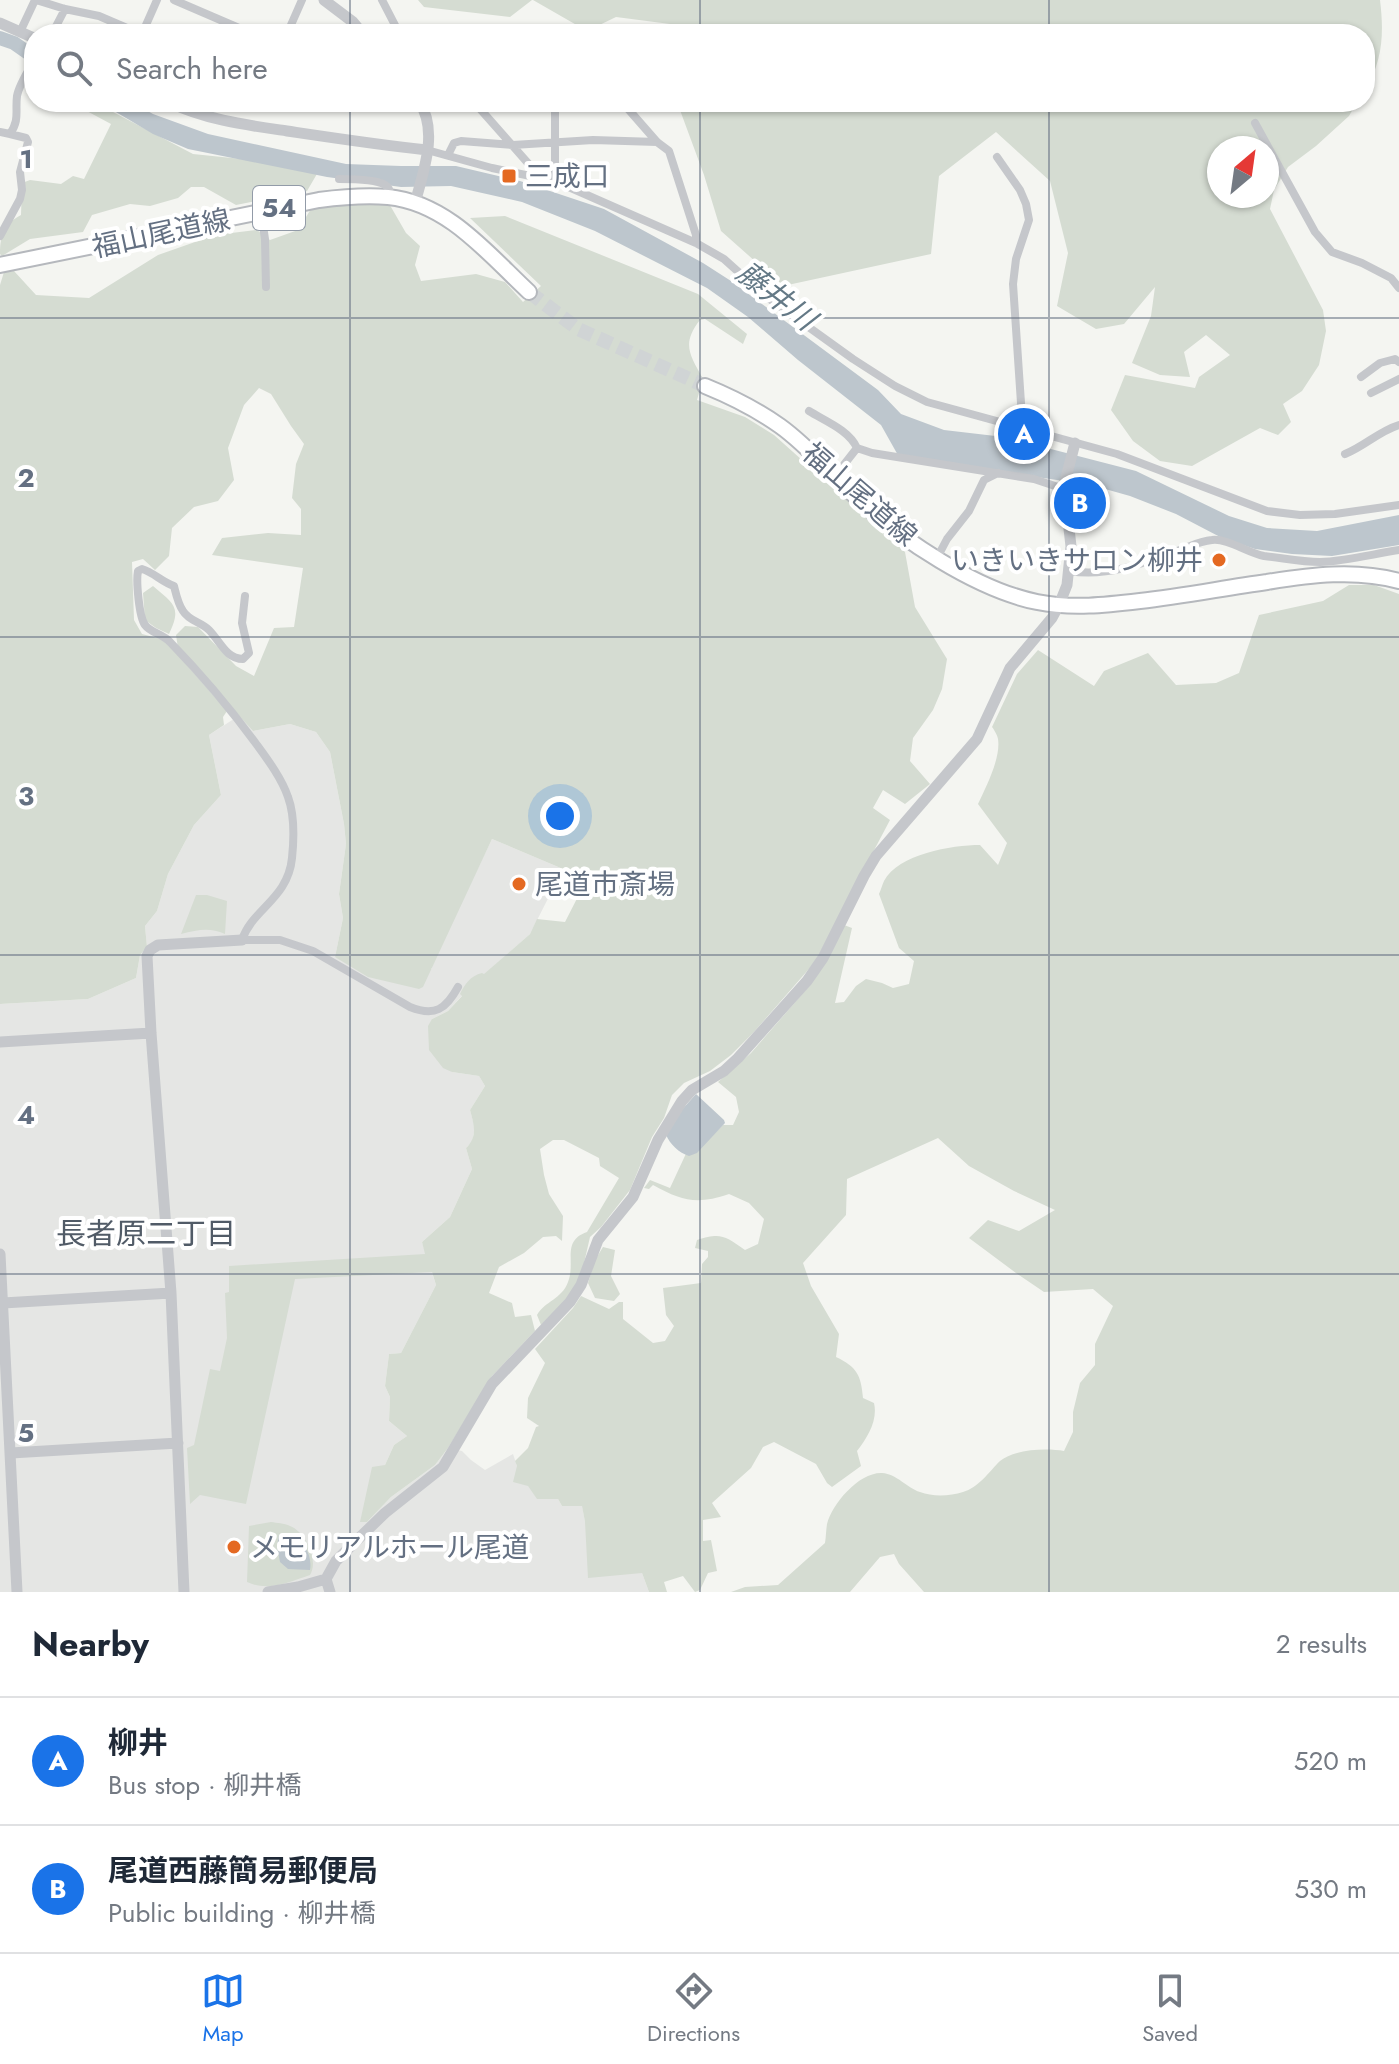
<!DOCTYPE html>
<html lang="en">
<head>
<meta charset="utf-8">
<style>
	body { margin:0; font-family:Jost,"Noto Sans JP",sans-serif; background:#f6f6f7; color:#1f2937 }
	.compass { position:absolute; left:1207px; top:136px; width:72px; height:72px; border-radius:50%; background:#fff; box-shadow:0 2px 6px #0004; rotate:29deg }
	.you { position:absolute; left:560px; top:816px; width:28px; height:28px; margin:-20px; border:6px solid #fff; border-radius:50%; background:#1a73e8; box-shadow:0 0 0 12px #1a73e833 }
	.badge { display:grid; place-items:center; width:52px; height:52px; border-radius:50%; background:#1a73e8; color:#fff; font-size:26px; font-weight:700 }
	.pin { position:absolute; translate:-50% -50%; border:4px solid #fff; box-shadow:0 2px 8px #0006 }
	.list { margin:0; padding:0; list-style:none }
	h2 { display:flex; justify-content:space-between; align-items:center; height:104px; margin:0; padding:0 32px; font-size:34px }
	h2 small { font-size:26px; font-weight:400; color:#747a83 }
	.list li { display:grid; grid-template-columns:52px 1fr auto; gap:24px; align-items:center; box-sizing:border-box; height:128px; padding:0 32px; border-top:2px solid #e0e1e3 }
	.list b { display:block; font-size:30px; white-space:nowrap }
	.list p { margin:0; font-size:26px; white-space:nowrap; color:#747a83 }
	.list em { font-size:26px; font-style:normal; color:#747a83 }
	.icon { flex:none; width:44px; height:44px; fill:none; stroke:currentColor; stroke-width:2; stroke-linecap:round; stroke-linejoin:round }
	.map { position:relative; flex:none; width:1399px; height:1592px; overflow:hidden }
	.search { position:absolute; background:#fff; box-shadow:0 2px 6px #0004; left:24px; right:24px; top:24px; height:88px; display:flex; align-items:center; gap:20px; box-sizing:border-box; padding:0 28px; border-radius:32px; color:#747a83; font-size:30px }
	.sheet { height:360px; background:#fff }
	nav { display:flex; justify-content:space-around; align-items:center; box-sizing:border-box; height:112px; border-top:2px solid #e0e1e3; background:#fff; font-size:22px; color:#747a83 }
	nav a { display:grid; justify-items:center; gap:4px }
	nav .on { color:#1a73e8 }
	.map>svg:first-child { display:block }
</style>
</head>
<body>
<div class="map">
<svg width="1399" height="1592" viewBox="0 0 1399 1592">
	<rect width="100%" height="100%" fill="#f4f5f1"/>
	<path fill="#e5e6e4" d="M240,715L253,731L290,724L316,732L330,752L344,824L346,844L339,894L343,918L335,957L432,969V964L492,839L563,869L530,934L468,989L448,1011L432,1019L452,1072L479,1076L485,1086L470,1110L475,1128L472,1142L466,1148L472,1169L450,1217L422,1242L436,1285L401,1353L389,1354L385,1386L390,1397L389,1421L407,1436L394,1445L385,1465L367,1522L391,1497L435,1465L448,1448L462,1451L471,1460L485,1470L513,1454L517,1466L528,1486L558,1499L562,1506L582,1505L585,1522L642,1573L649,1592H0V1004L88,999L136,978L140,955L147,947L145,926L157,911L168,874L194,825L221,795L209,735Z"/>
	<path fill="#d5dcd2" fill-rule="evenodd" d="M418,0H532L510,17L424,7Z
		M533,0H1380C1384,33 1383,61 1365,90V34H666L670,24L616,17L587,31Z
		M70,102H94L193,154L321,167L307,191L236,205L204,187H191L178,198L150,206L130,204L92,215L83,232L30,239L2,256L0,254C0,235 4,224 21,215L22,183L30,180L61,184L73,176L84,179L111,124Z
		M677,102H1357L1349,116L1316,146L1288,167L1274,190L1270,209L1323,310L1326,331L1319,365L1302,391L1283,404L1291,422L1278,435L1260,428L1192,466L1160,461L1133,441L1111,410L1125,375L1195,388L1199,377L1230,355L1206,335L1184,352L1190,377L1160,375L1132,363L1151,316L1155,287L1124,324L1096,329L1057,306L1068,253L1050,181L996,132L939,176L931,254L783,286L721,231L704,175ZM1219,148H1267V196H1219Z
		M377,192L391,207L406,233L420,246L415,265L421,281L476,274L505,282L523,302L541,286L470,218L505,216L698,294L747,334L743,344L705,319L700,320C681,344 690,355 703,379L697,400L745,417L774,435L905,552L915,607L947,659L942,689L933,710L913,738L910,761L930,784L905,804L883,790L873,808L890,820L815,962L753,1033L731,1055L710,1071L684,1083L672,1095L664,1118L652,1137L630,1190L601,1227L590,1237L582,1272L569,1297L541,1325L537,1315C545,1301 562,1299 568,1282C576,1262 561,1241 587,1232L619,1178L600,1166L599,1158L564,1140H553L540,1149L544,1175L549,1194L563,1216L562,1241L556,1236L543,1237L524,1253L499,1267L489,1293L512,1303L515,1317L531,1315L535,1331L492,1376L448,1448L435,1465L391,1497L367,1522H360L372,1467L385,1465L394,1445L407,1436L389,1421L390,1397L385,1386L389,1354L401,1353L436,1285L432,1272L295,1279L246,1504L200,1495L190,1504L187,1448L194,1445L210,1369L220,1371L227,1338L225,1293L229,1292V1266L425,1254L422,1242L450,1217L472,1169L466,1148C478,1136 474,1125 470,1110L485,1086L479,1076L452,1072L443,1068L429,1050L428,1026L432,1019L448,1011L462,996L460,994C465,984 470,976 482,973L484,974L530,934L537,919L565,922L589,875L563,869L492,839L423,987L419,989L368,977L335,957L343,918L339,894L346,844L344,824L330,752L316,732L290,724L253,731L178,648L176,635L185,626L198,627L236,666L254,676L274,628L294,627L303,568L212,555L222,538L268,533L301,535V509L292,498L296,464L304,444L291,426L271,394L259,388L244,405L228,448L234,480L218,501L194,507L172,528L169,556L155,570L143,559L132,562L134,620L142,634L165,640L227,711L223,717L224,725L209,735L221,795L194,825L168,874L157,911L145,926L147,947L140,955L136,978L88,999L0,1004V285L4,272L14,271L36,295L89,298L158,255L215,235L257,230L270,240L298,230L314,204Z
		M1349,585H1374L1399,594V1592H924L899,1564L894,1554L880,1557L850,1592H731L745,1587L778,1585L825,1543C826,1537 826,1530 827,1524C832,1504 859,1472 882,1473C897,1474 907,1488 920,1492C933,1497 950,1496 963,1492C978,1488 989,1472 1000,1461C1014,1449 1047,1448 1064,1451L1073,1432V1412L1080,1383L1095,1365V1344L1113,1306L1093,1289L1044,1292L1016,1273L969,1238L988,1220L1019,1231L1055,1210L1014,1191L969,1166L938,1138L847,1179L846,1215L803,1263L811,1286L839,1334L836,1357C857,1367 861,1375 863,1398L874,1403C878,1420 868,1437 857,1451L861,1466L832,1487L827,1483L816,1464L774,1442L763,1447L751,1468L712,1503L721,1517L703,1520V1541L711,1540L717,1571L708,1573L700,1590L695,1592L683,1576L664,1582L667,1592H649L642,1573L588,1578L585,1522L582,1506H562L558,1499H537L528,1486L513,1482L517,1466L515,1461L528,1448L536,1427L539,1426L527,1418L528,1398L545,1363L535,1349L573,1308L581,1296L609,1309L619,1302H623V1319L653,1343L665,1341L674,1326L666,1315L663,1288L701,1283L702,1264L708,1257V1251L695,1248L697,1240C721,1232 725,1236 745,1250L758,1244L764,1219L749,1203L729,1194C697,1205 682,1201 653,1185L649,1189L644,1188L650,1180L670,1188L690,1145L712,1136L723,1125H733L739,1112L736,1097L718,1082L751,1053L811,984L844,925L852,928L835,1003L844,1002L856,986L866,979L882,983L893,988L909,984L914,961L899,948L879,894C881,890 882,885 884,881C898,854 952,845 980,845L998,865L1007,843L978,804C986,787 1001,758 998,739C998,737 994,729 992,727L1017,674L1038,650L1094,686L1104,671L1148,653L1176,685L1216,683L1239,673L1259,615L1323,601Z
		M153,586C174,604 182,607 169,634L156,628L145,620L143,593Z
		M196,895H207L227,901L225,934C209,927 198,930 181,934Z
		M603,1247L615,1250L611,1276L620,1294L614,1301L595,1298L588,1283L595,1260Z
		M271,1522C277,1523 284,1523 290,1526C306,1532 319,1561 310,1575C289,1582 268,1592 247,1582L249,1526Z"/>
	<path fill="#bdc6cd" d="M99,102H132L153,114L208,134L346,164L401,166H456L520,181L604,209L703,263L731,281L878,390L901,414L944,430L1004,437L1136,471L1229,516L1267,528L1317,531L1399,515V545L1332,556L1292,554L1255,549L1222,538L1176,514L1130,496L1091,485L899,457L881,425L798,360L748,317L707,288L595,231L522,202L451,186L401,187L327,177L188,149L153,134Z
		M696,1094L724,1120L725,1123L697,1153L689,1156C679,1153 670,1144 666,1135L679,1113Z
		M285,1533C301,1537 313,1553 310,1570L288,1569L280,1562L277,1546L279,1535Z"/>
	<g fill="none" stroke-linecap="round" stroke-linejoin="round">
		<path stroke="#bdc6cd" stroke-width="14" d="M0,38L14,43L34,57"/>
		<path stroke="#d0d4d5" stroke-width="14" stroke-dasharray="14 7" stroke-linecap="butt" d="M529,292L578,329L705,386"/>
		<g stroke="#b5b8bd" stroke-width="18">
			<path id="primary" d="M0,265L319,200C342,197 364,195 388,197C448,203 488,254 529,292
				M705,386C732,397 756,409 780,426C808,446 830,473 855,496C899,539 977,590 1037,602C1072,609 1106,605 1140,601C1183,596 1224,588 1267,582C1310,575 1356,569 1399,581"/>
		</g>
		<path stroke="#c5c7cb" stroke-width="8" d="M36,0L65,9L99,16L141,34
			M174,0L253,34
			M382,0L397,29L401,34
			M20,32L35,0
			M52,34L65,9
			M142,34L157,0
			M287,34L302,0
			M474,102L534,170L536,177
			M555,102V181
			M622,102L657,142L669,151L696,235V243
			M1255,123L1315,232L1332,252L1362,263L1391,278L1399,288
			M0,132L10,134C20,119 15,112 17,96C19,85 28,71 34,61
			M427,150L492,168L555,181L696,243L724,259L764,295L853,359L895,386L927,402L1117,454L1267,511L1300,515L1335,514L1399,505
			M448,155L454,143L461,141L513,145L593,140L657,142
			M997,157L1020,190L1026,204L1029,220L1016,259L1013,284L1021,403L1019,428
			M339,179C350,179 376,179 385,185C390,188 390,192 390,197
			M261,212L265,239L266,287
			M0,236L20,199L22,190L20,172L28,142L26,138L10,134
			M1361,377L1380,363L1395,359L1399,362
			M1371,393L1399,379
			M809,411C825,421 849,430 857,448L872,453L1034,479L1064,489
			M1345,454C1365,446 1379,431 1399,425
			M835,476L857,448
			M937,558L947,539L969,511L984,480L998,473
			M1069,571C1107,577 1142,564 1177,551C1189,547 1199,541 1212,540C1227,538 1248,553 1264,556C1283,558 1301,562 1320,562C1346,561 1373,554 1399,550
			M245,596L242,623L249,653L243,659C226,659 220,641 209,630C201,622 189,621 183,611C178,604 176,594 174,586C162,582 153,572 142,569L138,571C136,581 139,617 145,625C151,633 163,634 170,642C201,674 230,708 257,745C268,760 282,779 288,797C295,816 294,839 292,858C288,899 252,909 242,940H280L313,951L410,1007C435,1017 446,1009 458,987"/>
		<path stroke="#c5c7cb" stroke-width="11" d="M324,0L353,22L363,34
			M0,23L34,38
			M169,102C206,120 246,125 287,131C334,138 380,145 427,150
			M415,203C423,173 439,130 419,102
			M0,1042L151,1033
			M0,1254L17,1592
			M3,1303L171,1293
			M11,1453L178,1443
			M326,1579L330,1592
			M184,1592L171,1293L151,1033L147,956L150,950L158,945L242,940
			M268,1592L298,1587L326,1579L336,1561L355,1542L385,1513L443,1467L492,1384L570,1302L581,1285L598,1240L633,1197L658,1140L682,1101L692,1090L724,1071L738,1058L807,981L823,958L864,876L876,856L977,739L1010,668L1052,618L1059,605L1067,585L1071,546L1064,485L1075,443"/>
		<use href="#primary" stroke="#fff" stroke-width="14"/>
	</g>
	<path fill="none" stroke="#647082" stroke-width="2" stroke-opacity="0.55" d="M350,0V34M700,0V34M1049,0V34M350,102V1592M700,102V1592M1049,102V1592M0,318H1399M0,637H1399M0,955H1399M0,1274H1399"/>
	<g fill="#e46922" stroke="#fff" stroke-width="3">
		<rect x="501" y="168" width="16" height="16" rx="4"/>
		<circle cx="1219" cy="560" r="8"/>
		<circle cx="519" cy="884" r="8"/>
		<circle cx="234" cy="1547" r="8"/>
	</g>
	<g text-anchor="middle" stroke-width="8" stroke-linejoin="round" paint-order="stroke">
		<rect fill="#fff" stroke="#929ba8" stroke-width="2" x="253" y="186" width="52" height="44" rx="6"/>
		<g font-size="26" font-weight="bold" fill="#647082">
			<text x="279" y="217">54</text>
		</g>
		<g font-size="28" fill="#647082" stroke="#fff" text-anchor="start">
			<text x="525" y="186">三成口</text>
			<text x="1203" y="570" text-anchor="end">いきいきサロン柳井</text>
			<text x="535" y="894">尾道市斎場</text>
			<text x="250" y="1557">メモリアルホール尾道</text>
		</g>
		<g font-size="28" fill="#647082" stroke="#fff">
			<text transform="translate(161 233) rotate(-12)" y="10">福山尾道線</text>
			<text transform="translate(860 494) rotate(41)" y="10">福山尾道線</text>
		</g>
		<g font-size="30" font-style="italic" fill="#647986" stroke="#fff">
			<text transform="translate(776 296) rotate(38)" y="10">藤井川</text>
		</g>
		<g font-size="30" fill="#515b67" stroke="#fff">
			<text x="146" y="1244">長者原二丁目</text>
		</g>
	</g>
	<g font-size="26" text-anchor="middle" font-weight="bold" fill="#647082" stroke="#fff" stroke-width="8" stroke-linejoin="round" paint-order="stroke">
		<text x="26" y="168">1</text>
		<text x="26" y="487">2</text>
		<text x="26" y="805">3</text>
		<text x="26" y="1124">4</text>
		<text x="26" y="1442">5</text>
	</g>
</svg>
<svg class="compass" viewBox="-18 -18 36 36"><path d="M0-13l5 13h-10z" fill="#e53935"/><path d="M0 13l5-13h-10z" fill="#747a83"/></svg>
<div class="you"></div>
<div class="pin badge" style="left:1024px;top:434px">A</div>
<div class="pin badge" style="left:1080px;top:503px">B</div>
<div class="search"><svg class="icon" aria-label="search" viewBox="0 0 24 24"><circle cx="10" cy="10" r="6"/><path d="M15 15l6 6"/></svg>Search here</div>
</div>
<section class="sheet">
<h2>Nearby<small>2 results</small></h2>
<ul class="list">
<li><span class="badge">A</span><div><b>柳井</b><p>Bus stop · 柳井橋</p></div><em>520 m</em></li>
<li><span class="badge">B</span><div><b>尾道西藤簡易郵便局</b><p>Public building · 柳井橋</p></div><em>530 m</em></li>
</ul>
</section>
<nav>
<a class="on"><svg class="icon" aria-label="map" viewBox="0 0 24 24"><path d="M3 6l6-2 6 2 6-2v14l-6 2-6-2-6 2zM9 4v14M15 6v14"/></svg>Map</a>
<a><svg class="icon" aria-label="directions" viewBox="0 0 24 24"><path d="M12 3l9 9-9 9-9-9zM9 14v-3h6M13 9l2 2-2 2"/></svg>Directions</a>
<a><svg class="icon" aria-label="saved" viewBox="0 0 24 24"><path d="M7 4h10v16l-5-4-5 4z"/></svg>Saved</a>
</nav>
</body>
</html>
